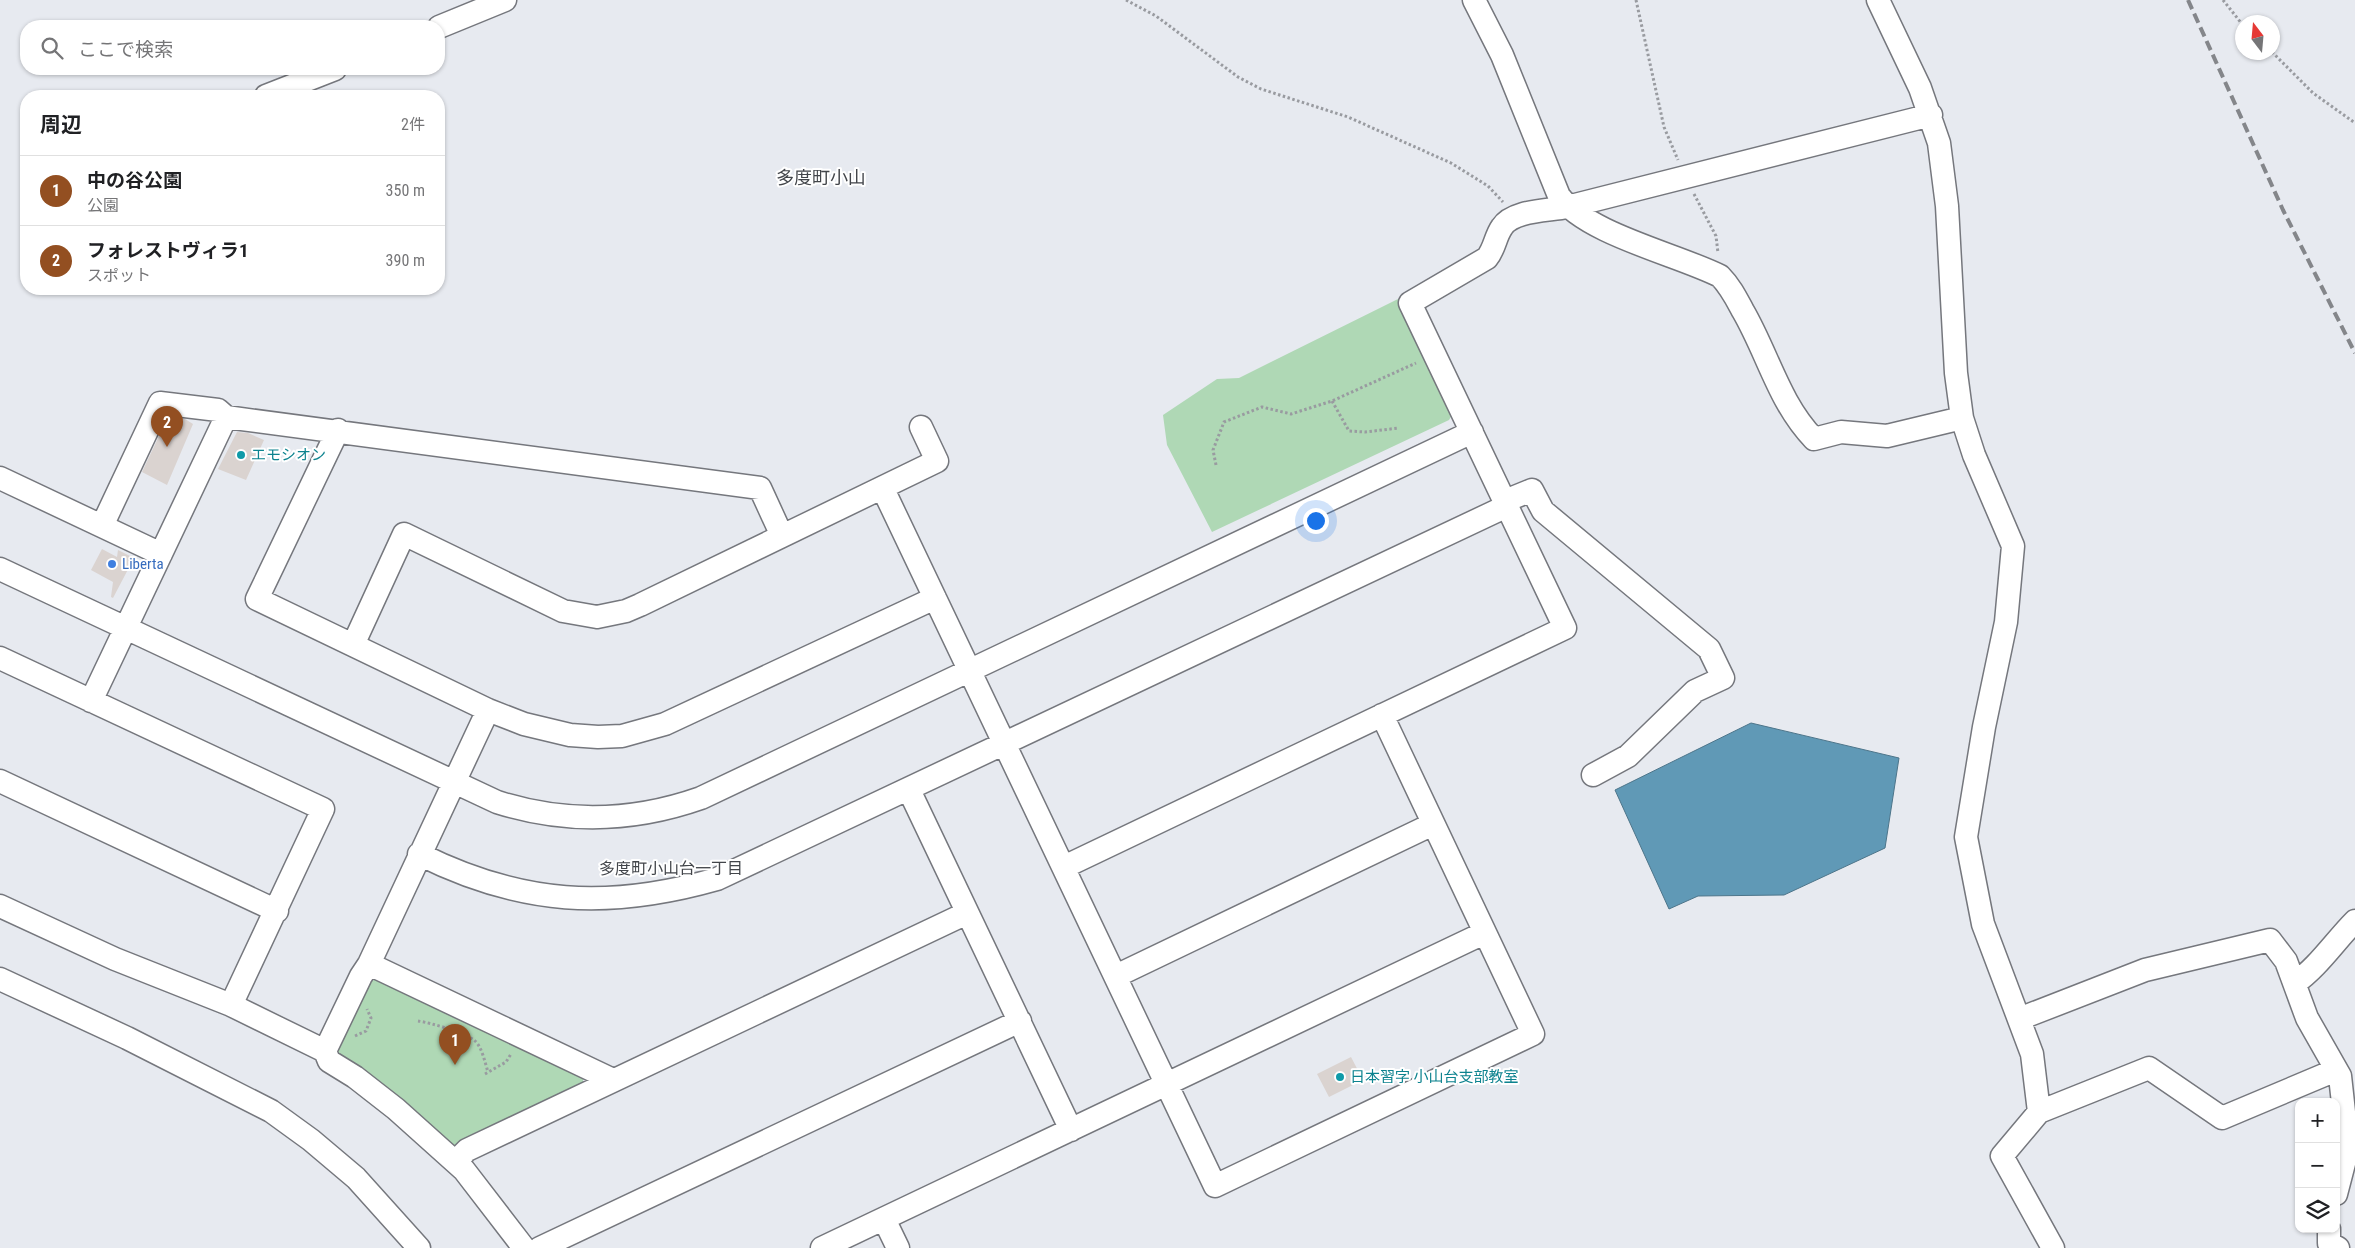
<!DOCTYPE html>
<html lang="ja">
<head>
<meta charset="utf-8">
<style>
	body { margin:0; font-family:"Roboto Condensed","Noto Sans JP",sans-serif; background:#f2f2f2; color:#202124 }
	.controls { position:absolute; right:15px; bottom:15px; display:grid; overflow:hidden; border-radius:10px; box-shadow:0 1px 4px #0004 }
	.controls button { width:45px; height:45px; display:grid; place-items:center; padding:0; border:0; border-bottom:1px solid #e0e0e0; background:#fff; color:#202124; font:25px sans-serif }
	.compass { position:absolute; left:2235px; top:15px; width:45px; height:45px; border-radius:50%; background:#fff; box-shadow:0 1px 4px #0004; rotate:344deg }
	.you { position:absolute; left:1315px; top:520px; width:18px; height:18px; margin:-12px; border:4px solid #fff; border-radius:50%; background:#1a73e8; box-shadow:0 0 0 8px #1a73e833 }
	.badge { display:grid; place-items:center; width:32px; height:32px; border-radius:50%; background:#934f21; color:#fff; font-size:16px; font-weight:700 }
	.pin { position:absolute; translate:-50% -41px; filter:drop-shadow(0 1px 2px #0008) }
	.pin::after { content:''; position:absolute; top:26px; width:18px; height:15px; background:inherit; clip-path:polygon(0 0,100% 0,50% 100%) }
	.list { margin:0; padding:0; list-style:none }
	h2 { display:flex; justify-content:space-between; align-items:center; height:65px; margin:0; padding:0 20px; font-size:21px }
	h2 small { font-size:16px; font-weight:400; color:#757577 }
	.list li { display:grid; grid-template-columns:32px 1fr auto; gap:15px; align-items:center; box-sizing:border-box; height:70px; padding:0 20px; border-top:1px solid #e0e0e0 }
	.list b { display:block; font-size:19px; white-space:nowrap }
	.list p { margin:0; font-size:16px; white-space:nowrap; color:#757577 }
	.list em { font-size:16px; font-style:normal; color:#757577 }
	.icon { flex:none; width:28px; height:28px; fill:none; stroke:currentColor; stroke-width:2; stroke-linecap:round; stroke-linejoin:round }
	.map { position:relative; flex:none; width:2355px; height:1248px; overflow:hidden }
	.search { position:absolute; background:#fff; box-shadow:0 1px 4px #0004; left:20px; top:20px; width:425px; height:55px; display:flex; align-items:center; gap:12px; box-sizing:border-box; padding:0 18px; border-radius:20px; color:#757577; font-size:19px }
	.panel { position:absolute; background:#fff; box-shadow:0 1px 4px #0004; left:20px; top:90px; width:425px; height:205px; border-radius:20px }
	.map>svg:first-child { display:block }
</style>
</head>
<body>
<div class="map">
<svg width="2355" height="1248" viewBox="0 0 2355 1248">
	<rect width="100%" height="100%" fill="#e7eaf0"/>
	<path fill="#afd8b5" d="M1400,298L1453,413L1449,420L1212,532L1167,445L1163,415L1217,379L1239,378Z
		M379,979L583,1077V1085L448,1148L335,1053L369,981Z"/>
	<path fill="#6099b6" stroke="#4d758a" d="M1751,723L1899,758L1885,848L1784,895L1698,896L1669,909L1615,790Z"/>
	<path fill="#dad3d0" d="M168,417L185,419L193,424L167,485L142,472Z
		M237,432L248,433L264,440L246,480L218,469Z
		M102,549L117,557L118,550L134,558L113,598L111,597L113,582L91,570Z
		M1351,1057L1363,1080L1329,1097L1317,1074Z"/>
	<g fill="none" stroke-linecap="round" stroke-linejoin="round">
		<g stroke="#75777d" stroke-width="25">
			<path id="minor" d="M1474,0L1502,55L1559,196C1587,234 1676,254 1720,276C1730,286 1736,298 1743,311C1768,354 1779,403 1814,439L1841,432L1887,436L1962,418
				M1878,0L1920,88L1939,143L1947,206L1956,373L1962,418L1974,455L2013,546L2006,622L1984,727L1966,837L1983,924L2032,1054L2039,1112L2002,1156L2053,1248
				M439,27L505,0
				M266,96L335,69
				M338,430L257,599L488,710L524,724L570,735L598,737L622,736L665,724L935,598
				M0,478L161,554
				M883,489L1215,1186L1533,1034L1382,715
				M1505,501L1532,490L1543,511L1709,649L1723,678L1695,691L1628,756L1593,775
				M102,526L160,403L218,410L226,417
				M0,569L497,802C566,824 633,822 701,798L1472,432
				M353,645L404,534L563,611L597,617L626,611L640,605L937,461L921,427
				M0,658L323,809L231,1005
				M91,701L226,417L760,488L782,536
				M0,781L277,911
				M909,790L1071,1130
				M419,854C521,905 608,910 717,879L1507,506
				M1064,867L1565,628L1410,303L1487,258C1495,248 1495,237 1502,227C1513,210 1548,211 1567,207L1931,115
				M0,906L115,959L231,1005L325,1051L329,1061L355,1077L396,1109L464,1170L524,1248
				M369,964L613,1080
				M1116,976L1433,824
				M0,979L127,1038L271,1111L311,1140L356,1178L419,1248
				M2295,983C2318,967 2335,941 2355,921
				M2019,1019L2145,970L2270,940L2286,961L2307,1018L2340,1076L2348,1148L2336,1194
				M325,1051L361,976L369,964L488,710
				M2039,1112L2149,1068L2222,1118L2336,1070
				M455,1162L467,1150L967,913
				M884,1219L898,1248
				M2329,1229V1243L2338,1248
				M540,1248L1020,1021
				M822,1248L1484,933"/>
		</g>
		<path stroke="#999ba0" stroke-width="3" stroke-dasharray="2.5 2.5" stroke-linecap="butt" d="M1126,0L1156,16L1238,77L1261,89L1348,117L1451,163L1488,186L1503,202
			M1636,0L1664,127L1678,160
			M2223,0L2242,24
			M2272,52L2313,93L2355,123
			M1694,194L1716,236L1718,253
			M1332,401L1349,431L1365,432L1399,428
			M1216,465L1213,450L1224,422L1262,407L1291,414L1332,401L1416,363
			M418,1021C432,1023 462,1032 474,1040C482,1046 485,1063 488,1072
			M355,1036L366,1031L371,1018L367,1009
			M485,1074L506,1062L511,1054"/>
		<use href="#minor" stroke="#fff" stroke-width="22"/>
		<path stroke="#84868a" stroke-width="4" stroke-dasharray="10 5" stroke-linecap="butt" d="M2188,0L2283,210L2355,353"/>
	</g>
	<g fill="#0f9aa8" stroke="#fff" stroke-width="2">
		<circle cx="241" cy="455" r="5"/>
		<circle cx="1340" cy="1077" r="5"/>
	</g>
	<circle fill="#3f7fe0" stroke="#fff" stroke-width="2" cx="112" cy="564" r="5"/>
	<g text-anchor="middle" stroke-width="4" stroke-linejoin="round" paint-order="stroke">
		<g font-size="15" fill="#0d838f" stroke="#fff" text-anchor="start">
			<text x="251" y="460">エモシオン</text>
			<text x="1350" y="1082">日本習字 小山台支部教室</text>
		</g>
		<g font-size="15" fill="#366cbe" stroke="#fff" text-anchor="start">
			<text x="122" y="569">Liberta</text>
		</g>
		<g font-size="16" fill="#42454a" stroke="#fff">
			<text x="671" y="874">多度町小山台一丁目</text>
		</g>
		<g font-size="18" fill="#42454a" stroke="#fff">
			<text x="821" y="184">多度町小山</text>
		</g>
	</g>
</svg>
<div class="controls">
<button>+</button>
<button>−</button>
<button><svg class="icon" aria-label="layers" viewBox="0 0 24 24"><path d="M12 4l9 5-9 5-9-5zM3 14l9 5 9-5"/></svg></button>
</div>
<svg class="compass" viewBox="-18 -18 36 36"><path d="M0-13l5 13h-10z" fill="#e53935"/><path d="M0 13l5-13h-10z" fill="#757577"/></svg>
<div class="you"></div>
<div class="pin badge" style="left:455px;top:1065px">1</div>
<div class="pin badge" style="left:167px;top:447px">2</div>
<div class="search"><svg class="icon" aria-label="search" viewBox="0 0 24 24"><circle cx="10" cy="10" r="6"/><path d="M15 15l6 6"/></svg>ここで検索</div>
<section class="panel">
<h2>周辺<small>2件</small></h2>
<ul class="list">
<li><span class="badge">1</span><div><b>中の谷公園</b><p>公園</p></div><em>350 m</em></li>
<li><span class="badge">2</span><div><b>フォレストヴィラ1</b><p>スポット</p></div><em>390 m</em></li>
</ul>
</section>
</div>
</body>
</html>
